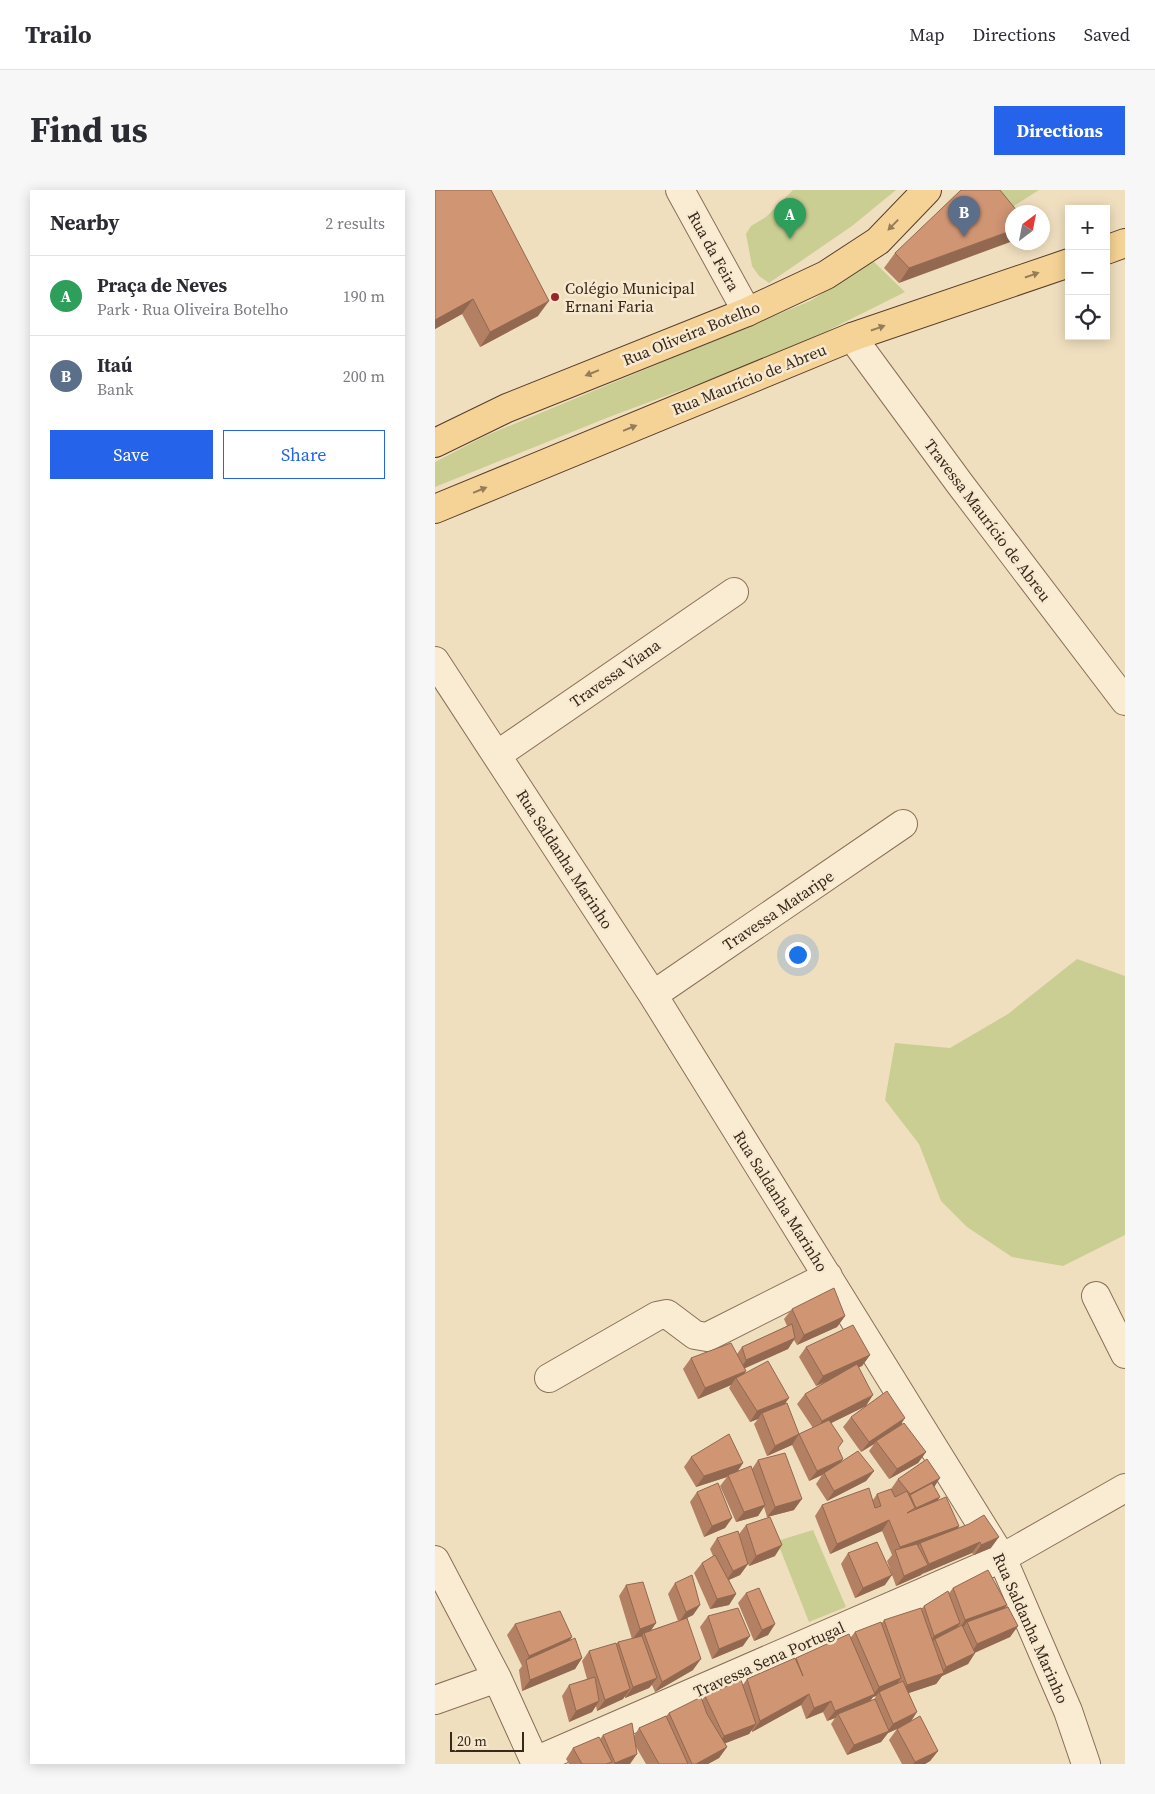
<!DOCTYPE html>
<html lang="en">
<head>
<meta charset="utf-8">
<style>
	body { margin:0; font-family:"Source Serif 4",serif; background:#f7f7f7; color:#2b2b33 }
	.controls { position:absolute; right:15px; top:15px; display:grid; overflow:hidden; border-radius:0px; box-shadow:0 2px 12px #0003 }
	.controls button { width:45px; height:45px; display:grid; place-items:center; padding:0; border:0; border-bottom:1px solid #e1e1e2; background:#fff; color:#2b2b33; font:25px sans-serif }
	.compass { position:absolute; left:570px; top:15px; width:45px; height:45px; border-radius:50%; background:#fff; box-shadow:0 2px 12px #0003; rotate:32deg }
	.scale { position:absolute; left:15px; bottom:12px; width:74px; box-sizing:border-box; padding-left:5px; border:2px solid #38281c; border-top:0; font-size:14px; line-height:18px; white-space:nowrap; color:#38281c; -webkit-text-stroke:4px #f7e9cf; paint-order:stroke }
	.you { position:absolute; left:362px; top:764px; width:18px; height:18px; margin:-12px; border:4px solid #fff; border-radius:50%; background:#1a73e8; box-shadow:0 0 0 8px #1a73e833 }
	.badge { display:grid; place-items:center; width:32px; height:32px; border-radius:50%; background:#2563eb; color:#fff; font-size:16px; font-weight:700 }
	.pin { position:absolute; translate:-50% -41px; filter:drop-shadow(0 1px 2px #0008) }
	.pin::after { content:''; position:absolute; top:26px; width:18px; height:15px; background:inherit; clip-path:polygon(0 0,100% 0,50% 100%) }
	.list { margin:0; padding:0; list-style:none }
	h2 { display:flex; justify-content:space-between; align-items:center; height:65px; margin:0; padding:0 20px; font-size:21px }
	h2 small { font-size:16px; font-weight:400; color:#7c7c81 }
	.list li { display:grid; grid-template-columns:32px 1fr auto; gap:15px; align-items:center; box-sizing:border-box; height:80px; padding:0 20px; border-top:1px solid #e1e1e2 }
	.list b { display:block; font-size:19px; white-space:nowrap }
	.list p { margin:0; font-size:16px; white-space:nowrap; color:#7c7c81 }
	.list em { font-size:16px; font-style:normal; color:#7c7c81 }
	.actions { display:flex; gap:10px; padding:15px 20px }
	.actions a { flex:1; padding:11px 0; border:1px solid #2563eb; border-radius:0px; text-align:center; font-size:18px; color:#2563eb }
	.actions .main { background:#2563eb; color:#fff }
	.icon { flex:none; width:28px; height:28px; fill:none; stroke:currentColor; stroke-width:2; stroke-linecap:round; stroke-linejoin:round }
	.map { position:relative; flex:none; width:690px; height:1574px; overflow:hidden; border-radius:0px }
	header { display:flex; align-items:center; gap:30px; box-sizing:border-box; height:70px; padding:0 25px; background:#fff; border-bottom:1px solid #e1e1e2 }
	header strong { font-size:24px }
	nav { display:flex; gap:28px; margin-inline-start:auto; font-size:18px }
	.intro { display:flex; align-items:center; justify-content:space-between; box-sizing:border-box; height:120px; padding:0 30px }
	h1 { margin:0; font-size:35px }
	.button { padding:12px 22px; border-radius:0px; background:#2563eb; color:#fff; font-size:18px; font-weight:700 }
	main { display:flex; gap:30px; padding:0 30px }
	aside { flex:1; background:#fff; border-radius:0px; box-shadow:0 2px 12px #0003 }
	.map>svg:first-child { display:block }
</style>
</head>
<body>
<header>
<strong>Trailo</strong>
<nav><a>Map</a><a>Directions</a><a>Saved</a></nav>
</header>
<div class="intro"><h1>Find us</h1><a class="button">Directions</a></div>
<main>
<aside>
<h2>Nearby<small>2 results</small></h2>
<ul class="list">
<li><span class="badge" style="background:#2e9e5b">A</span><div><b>Praça de Neves</b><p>Park · Rua Oliveira Botelho</p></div><em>190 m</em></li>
<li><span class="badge" style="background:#5c6f8a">B</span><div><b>Itaú</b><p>Bank</p></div><em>200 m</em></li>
</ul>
<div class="actions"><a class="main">Save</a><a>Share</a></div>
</aside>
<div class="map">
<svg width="690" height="1574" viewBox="0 0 690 1574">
	<rect width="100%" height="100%" fill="#f0dfbf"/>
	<path fill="#cace93" d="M358,0H461L417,36L334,93L324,86L317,76L311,44L316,36L331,27Z
		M542,0H604L563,26Z
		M438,71L470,102L352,161L174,227L0,297V272L50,246L375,111Z
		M642,769L690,786V1045L628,1076L577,1067L532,1037L506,1011L484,954L450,910L460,853L515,858L573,824Z
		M378,1340L411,1417L374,1432L342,1351Z"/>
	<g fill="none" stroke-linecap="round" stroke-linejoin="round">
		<g stroke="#896f57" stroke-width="30">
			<path id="street" d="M245,0L312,122
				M417,147L525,294L690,511
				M0,471L218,805L567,1368L633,1521L651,1574
				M62,565L299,402
				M218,805L468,634
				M661,1106L690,1164
				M114,1188L222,1126L232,1124L260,1145L272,1147L393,1086
				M0,1370L62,1488L101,1574
				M0,1510L62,1488
				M100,1571L567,1368L690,1298"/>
		</g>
		<g stroke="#573d2b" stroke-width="30">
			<path id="primary" d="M671,60L690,53
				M0,253L72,218L312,122L391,85L443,51L492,0
				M0,319L417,147L634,73"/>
		</g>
		<use href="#street" stroke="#faecd3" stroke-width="28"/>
		<use href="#primary" stroke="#f5d295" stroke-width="28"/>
	</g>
	<path fill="#b38063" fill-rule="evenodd" d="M0,0L103,126L45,157L27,124L0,139Z
		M565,0L464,93L449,78L460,63Z
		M357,1119L410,1126L402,1137L362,1155L359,1150L353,1159L309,1178V1184L350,1213L364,1244L378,1238L362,1214L370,1204L392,1191L381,1196L364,1167L371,1157L435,1165L427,1176L424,1177L431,1216L396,1233L403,1258L405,1273L439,1281L431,1291L392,1311L381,1294L387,1285L374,1291L357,1255L332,1266L319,1234L323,1229L315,1232L294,1198L296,1195L263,1209L248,1179L256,1168L302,1164L307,1157L352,1136L349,1129Z
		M416,1227L465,1235L491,1262L483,1273L454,1289L434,1261L439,1254L426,1262L408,1237Z
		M256,1267L308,1273L302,1281L317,1279L323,1270L359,1320L332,1327L329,1317L323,1326L301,1332L285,1296L292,1287L261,1297L249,1277Z
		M463,1289L499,1297L503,1310L524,1336L523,1339L556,1358L539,1365L537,1363L487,1384L486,1385L461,1396L452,1371L457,1365L447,1341L395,1364L380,1326L387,1315L438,1310L442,1304L456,1299Z
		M262,1302L297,1328L290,1338L269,1347L255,1312Z
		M311,1335L340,1366L314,1376L310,1365L313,1374L305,1385L294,1390L301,1404L294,1415L275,1419L259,1383L267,1373L278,1366L275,1359L282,1348L304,1344Z
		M413,1363L450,1395L420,1408L406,1374Z
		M240,1393L265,1415L258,1425L252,1428L258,1480L220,1502L217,1495L214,1498L190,1508V1506L188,1509L162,1521L161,1516L157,1522L134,1532L127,1506L134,1495L152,1489L147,1471L154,1461L181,1454L183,1452L197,1449L184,1406L191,1395L221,1433L216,1440L243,1431L233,1404Z
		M518,1398L572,1415L570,1418L583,1436L575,1447L540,1462V1463L533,1474L507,1486L501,1494L473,1503L476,1531L503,1561L495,1571L490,1574H467L454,1550L462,1539L453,1543L446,1552L412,1565L396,1534L400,1528L392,1531L388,1522L371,1529L366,1515L317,1542V1540L314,1544L290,1553L292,1557L284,1568L273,1574H211L201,1557L195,1574H134L131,1569L138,1558L165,1549L168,1545L199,1546L204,1538L231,1526L234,1523L267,1510L270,1506L307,1496L312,1489L360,1469L361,1468L416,1447L420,1442L446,1434L449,1430L487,1420L489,1416L514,1403ZM441,1506L439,1510L435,1511L438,1507Z
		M311,1403L340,1434L333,1445L319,1451L303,1413Z
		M273,1426L308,1456L277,1469L265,1437Z
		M80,1434L137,1447L135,1450L147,1468L140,1479L87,1501L84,1480L87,1476L72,1445Z"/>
	<path fill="#926850" d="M578,40V51L464,93L474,78Z
		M38,109L27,124L0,139V130Z
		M114,111L103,126L45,157L55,142Z
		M410,1126L402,1137L362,1155L369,1145Z
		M360,1148L353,1159L304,1181L311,1170Z
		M435,1165L427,1176L381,1196L388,1186Z
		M311,1181L304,1191L301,1188L296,1195L263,1209L270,1198Z
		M438,1205L431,1216L380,1241L387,1231Z
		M354,1208L347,1218L327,1223L323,1229L315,1232L322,1221Z
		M470,1228L463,1239L441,1251L439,1254L426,1262L434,1252Z
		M364,1244L357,1255L332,1266L340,1256Z
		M491,1262L483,1273L454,1289L462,1279Z
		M408,1269L401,1279L389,1283L387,1285L374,1291L382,1281Z
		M308,1273L301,1284L293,1285L292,1287L261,1297L269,1286Z
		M439,1281L431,1291L392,1311L399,1301Z
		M505,1288L498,1299L475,1305L470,1313L468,1314L475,1304Z
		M505,1307L498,1318L474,1329L481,1318Z
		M367,1309L359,1320L332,1327L340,1317Z
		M330,1315L323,1326L301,1332L309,1322Z
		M297,1328L290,1338L269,1347L277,1336Z
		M454,1330L447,1341L395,1364L402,1354Z
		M524,1336L517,1347L485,1353L480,1360L461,1363L465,1357Z
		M564,1347L556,1358L539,1365L546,1355Z
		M545,1352L537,1363L487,1384L494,1374Z
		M347,1355L340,1366L314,1376L321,1366Z
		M313,1374L305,1385L291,1391L298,1381Z
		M493,1375L486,1385L461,1396L469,1386Z
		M457,1385L450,1395L420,1408L428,1398Z
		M301,1404L294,1415L275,1419L282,1409Z
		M265,1415L258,1425L244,1432L251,1422Z
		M572,1415L564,1426L532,1432L527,1439L523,1441L530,1430Z
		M221,1433L214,1443H209L207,1446L197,1450L205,1439Z
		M525,1433L518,1443L500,1449L496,1454L491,1457L499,1446Z
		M340,1434L333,1445L319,1451L327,1440Z
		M583,1436L575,1447L535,1465L542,1454Z
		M315,1446L308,1456L277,1469L284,1459Z
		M137,1447L130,1457L91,1471L94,1466Z
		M540,1463L533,1474L507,1486L501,1494L465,1506L472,1495L506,1484L511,1477Z
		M147,1468L140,1479L87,1501L95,1490Z
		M266,1469L258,1480L220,1502L227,1492Z
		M222,1488L214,1498L190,1508L198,1497Z
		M466,1488L459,1499L444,1502L441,1506L438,1507L433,1514L403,1524L400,1528L392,1531L400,1521L439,1504L444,1497Z
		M195,1499L188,1509L162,1521L170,1510Z
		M374,1504L366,1515L317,1542L325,1531Z
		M164,1511L157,1522L134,1532L141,1521Z
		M396,1511L388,1522L371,1529L379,1518Z
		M482,1522L475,1533L453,1543L446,1552L412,1565L419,1555L452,1542L458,1534Z
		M321,1534L314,1544L281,1557L289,1546Z
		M292,1557L284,1568L273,1574H261Z
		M503,1561L495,1571L490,1574H478L480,1572Z
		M202,1564L195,1574H179L180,1573Z"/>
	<path fill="#d09573" stroke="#926850" d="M0,0H56L114,111L55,142L38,109L0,130Z
		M526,0H565L583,22H578V40L474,78L460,63Z
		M399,1098L410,1126L369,1145L357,1119Z
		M357,1134L360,1148L311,1170L307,1157Z
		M418,1135L435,1165L388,1186L371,1157Z
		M296,1153L311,1181L270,1198L256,1168Z
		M333,1171L354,1208L322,1221L301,1188Z
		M422,1174L438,1205L387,1231L370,1204Z
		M452,1201L470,1228L434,1252L416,1227Z
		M352,1213L364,1244L340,1256L327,1223Z
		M394,1230L408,1251L403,1258L408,1269L382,1281L364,1244Z
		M469,1233L491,1262L462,1279L441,1251Z
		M294,1244L308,1273L269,1286L256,1267Z
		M423,1261L439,1281L399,1301L389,1283Z
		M350,1263L367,1309L340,1317L323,1270Z
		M492,1269L505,1288L475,1304L463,1289Z
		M316,1276L330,1315L309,1322L293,1285Z
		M283,1293L297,1328L277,1336L262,1302Z
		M497,1293L505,1307L481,1318L475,1305Z
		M434,1298L440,1318L446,1316L442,1304L456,1299L460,1307L472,1301L480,1318L472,1323L511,1307L524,1336L465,1357L454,1330L402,1354L387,1315Z
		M549,1325L564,1347L546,1355L545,1352L494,1374L485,1353L534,1334Z
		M335,1327L347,1355L321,1366L311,1335Z
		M303,1341L313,1374L298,1381L282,1348Z
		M442,1352L457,1385L428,1398L413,1363Z
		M482,1354L493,1375L469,1386L460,1360Z
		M280,1365L301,1404L282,1409L267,1373Z
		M553,1380L572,1415L530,1430L518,1398Z
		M257,1385L265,1415L251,1422L240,1393Z
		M208,1392L221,1433L205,1439L191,1395Z
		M324,1398L340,1434L327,1440L311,1403Z
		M513,1401L525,1433L499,1446L489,1416Z
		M573,1417L583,1436L542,1454L532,1432Z
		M303,1418L315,1446L284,1459L273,1426Z
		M486,1418L509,1483L472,1495L449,1430Z
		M125,1421L137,1447L94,1466L80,1434Z
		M252,1428L266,1469L227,1492L209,1443Z
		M446,1432L466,1488L444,1497L420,1442Z
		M527,1435L540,1463L511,1477L500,1449Z
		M414,1444L440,1504L400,1521L396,1511L379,1518L374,1504L325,1531L312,1489L360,1468L368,1486L361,1468Z
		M207,1446L222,1488L198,1497L183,1452Z
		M140,1448L147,1468L95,1490L91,1470Z
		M181,1453L195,1499L170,1510L154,1461Z
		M160,1487L164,1511L141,1521L134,1495Z
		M306,1490L321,1534L289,1546L270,1506Z
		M468,1491L482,1522L458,1534L444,1502Z
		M266,1507L272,1524L292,1557L261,1574H257L234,1523Z
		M440,1509L454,1541L419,1555L403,1524Z
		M231,1526L253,1574H224L204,1538Z
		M485,1526L503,1561L480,1572L462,1539Z
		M197,1533L202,1564L180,1573L168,1545Z
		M164,1547L177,1572L171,1574H147L138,1558Z"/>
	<defs><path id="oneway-solid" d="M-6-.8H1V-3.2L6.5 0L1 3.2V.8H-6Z" transform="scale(1.25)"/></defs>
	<g fill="#967d58">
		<use href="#oneway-solid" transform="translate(458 35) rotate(134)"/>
		<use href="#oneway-solid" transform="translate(597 85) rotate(-19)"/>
		<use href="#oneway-solid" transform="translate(443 138) rotate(-19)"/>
		<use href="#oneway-solid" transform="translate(157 183) rotate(158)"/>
		<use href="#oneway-solid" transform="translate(195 238) rotate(-22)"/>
		<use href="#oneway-solid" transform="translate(45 300) rotate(-22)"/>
	</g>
	<circle fill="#9b242b" stroke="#f7e9cf" stroke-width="2" cx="120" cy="107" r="5"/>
	<g text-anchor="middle" stroke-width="5" stroke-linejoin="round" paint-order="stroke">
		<g font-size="16" fill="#38281c" stroke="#f7e9cf">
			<text transform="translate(279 61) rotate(61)" y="6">Rua da Feira</text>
			<text transform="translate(256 143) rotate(-22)" y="6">Rua Oliveira Botelho</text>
			<text transform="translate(314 189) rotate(-22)" y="6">Rua Maurício de Abreu</text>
			<text transform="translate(553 330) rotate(53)" y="6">Travessa Maurício de Abreu</text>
			<text transform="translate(180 483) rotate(-35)" y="6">Travessa Viana</text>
			<text transform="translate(130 669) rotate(57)" y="6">Rua Saldanha Marinho</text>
			<text transform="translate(343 720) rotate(-34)" y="6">Travessa Mataripe</text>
			<text transform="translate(346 1011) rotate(58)" y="6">Rua Saldanha Marinho</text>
			<text transform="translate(596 1438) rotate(66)" y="6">Rua Saldanha Marinho</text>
			<text transform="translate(334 1469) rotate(-24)" y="6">Travessa Sena Portugal</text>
		</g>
		<g font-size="16" fill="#38281c" stroke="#f7e9cf" text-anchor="start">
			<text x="130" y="104">Colégio Municipal<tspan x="130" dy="18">Ernani Faria</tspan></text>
		</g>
	</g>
</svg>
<div class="controls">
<button>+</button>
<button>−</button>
<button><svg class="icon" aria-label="locate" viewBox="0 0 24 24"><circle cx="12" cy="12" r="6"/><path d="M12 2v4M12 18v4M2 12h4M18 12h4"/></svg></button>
</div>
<svg class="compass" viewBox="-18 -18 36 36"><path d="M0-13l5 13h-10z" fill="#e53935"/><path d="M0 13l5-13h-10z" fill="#7c7c81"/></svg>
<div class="scale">20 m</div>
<div class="you"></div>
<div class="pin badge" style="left:355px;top:49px;background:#2e9e5b">A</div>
<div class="pin badge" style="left:529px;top:47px;background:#5c6f8a">B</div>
</div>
</main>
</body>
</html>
